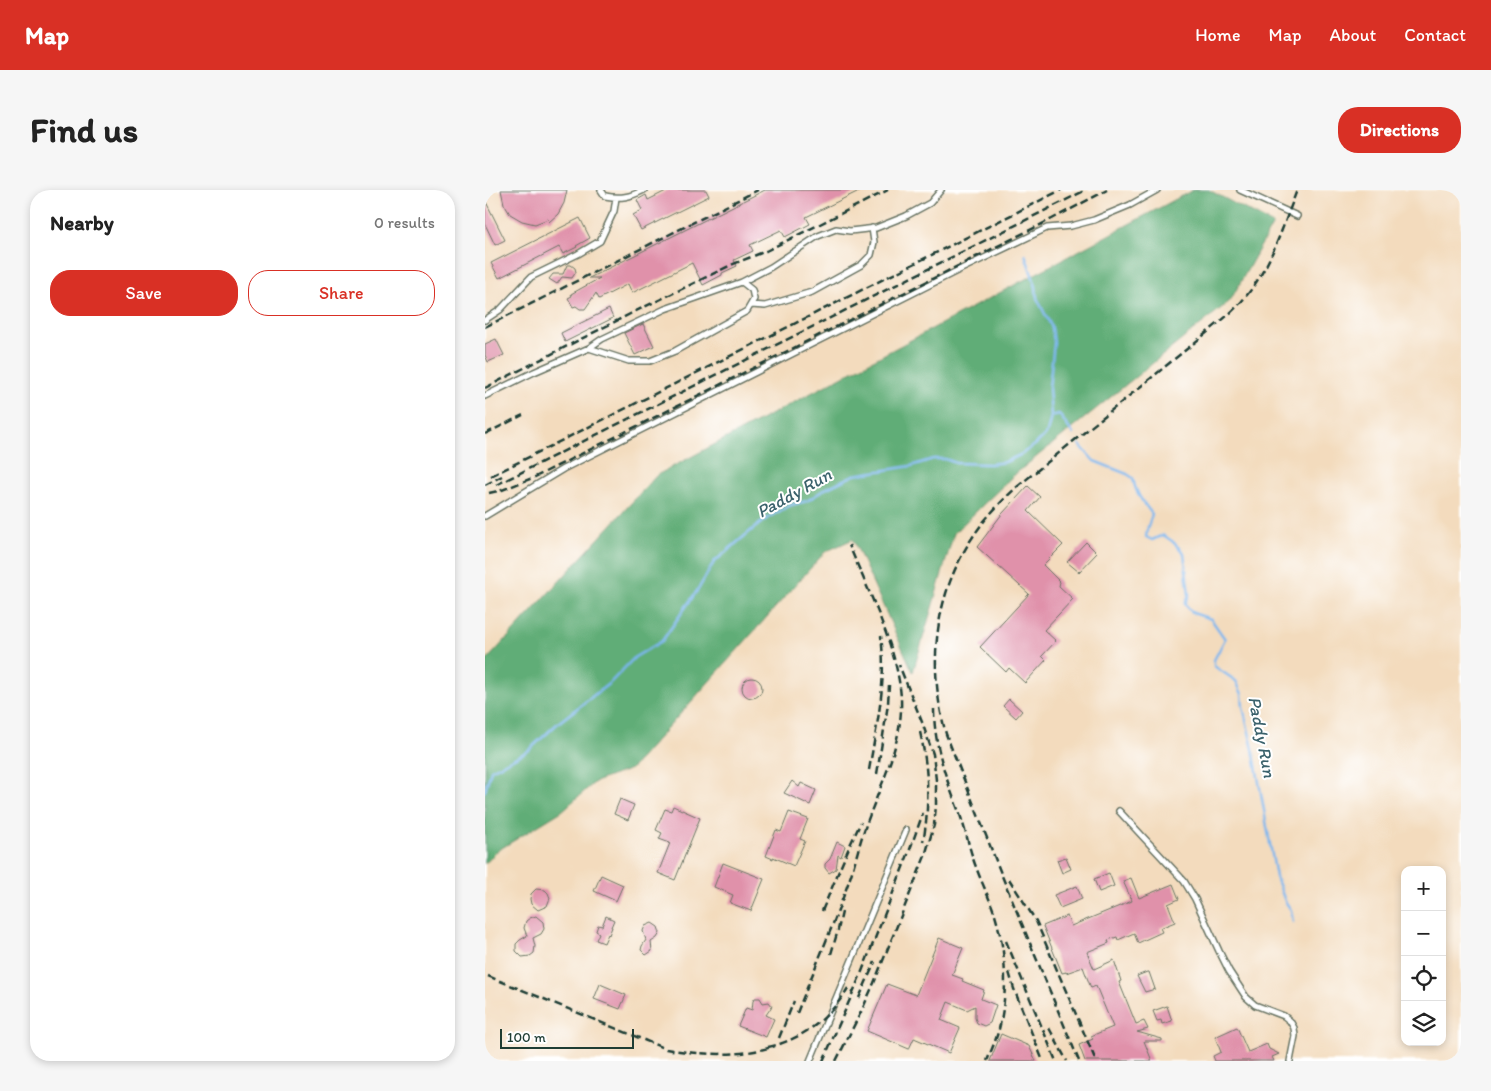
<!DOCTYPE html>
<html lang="en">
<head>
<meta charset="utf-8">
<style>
	body { margin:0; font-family:Itim,sans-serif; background:#f6f6f6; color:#222 }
	.controls { position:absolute; right:15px; bottom:15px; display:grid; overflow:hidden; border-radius:10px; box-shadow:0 2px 8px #0003 }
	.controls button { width:45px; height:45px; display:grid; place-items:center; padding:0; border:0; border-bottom:1px solid #e0e0e0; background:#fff; color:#222; font:25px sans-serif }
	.scale { position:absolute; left:15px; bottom:12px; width:134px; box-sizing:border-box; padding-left:5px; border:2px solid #1f3d34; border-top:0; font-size:14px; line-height:18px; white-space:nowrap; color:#1f3d34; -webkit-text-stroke:4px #fff; paint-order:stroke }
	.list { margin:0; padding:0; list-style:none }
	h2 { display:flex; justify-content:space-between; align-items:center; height:65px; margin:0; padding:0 20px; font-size:21px }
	h2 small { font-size:16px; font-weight:400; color:#767676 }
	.actions { display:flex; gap:10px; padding:15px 20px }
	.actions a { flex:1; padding:11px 0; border:1px solid #d93025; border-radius:20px; text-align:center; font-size:18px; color:#d93025 }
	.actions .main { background:#d93025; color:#fff }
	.icon { flex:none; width:28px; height:28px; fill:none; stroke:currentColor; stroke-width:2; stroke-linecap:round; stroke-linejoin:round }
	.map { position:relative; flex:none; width:976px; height:871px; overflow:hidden; border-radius:20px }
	header { display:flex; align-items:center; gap:30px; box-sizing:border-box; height:70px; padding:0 25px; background:#d93025; color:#fff }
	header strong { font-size:24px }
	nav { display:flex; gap:28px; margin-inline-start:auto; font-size:18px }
	.intro { display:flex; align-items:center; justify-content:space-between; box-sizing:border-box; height:120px; padding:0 30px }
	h1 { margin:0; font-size:35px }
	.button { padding:12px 22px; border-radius:20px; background:#d93025; color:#fff; font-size:18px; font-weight:700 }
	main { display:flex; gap:30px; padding:0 30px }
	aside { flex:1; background:#fff; border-radius:20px; box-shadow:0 2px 8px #0003 }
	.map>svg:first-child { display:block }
</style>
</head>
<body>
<header>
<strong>Map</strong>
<nav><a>Home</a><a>Map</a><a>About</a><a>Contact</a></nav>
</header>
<div class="intro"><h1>Find us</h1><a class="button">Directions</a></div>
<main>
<aside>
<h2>Nearby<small>0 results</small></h2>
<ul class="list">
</ul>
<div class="actions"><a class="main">Save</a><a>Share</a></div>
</aside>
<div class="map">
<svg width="976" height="871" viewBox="0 0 976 871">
	<rect width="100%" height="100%" fill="#fff"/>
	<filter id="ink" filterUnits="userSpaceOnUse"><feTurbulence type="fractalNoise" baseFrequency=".02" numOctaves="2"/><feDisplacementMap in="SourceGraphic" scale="10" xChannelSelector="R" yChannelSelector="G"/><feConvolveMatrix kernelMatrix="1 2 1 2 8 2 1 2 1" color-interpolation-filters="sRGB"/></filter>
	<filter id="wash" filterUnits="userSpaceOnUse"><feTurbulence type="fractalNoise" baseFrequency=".0096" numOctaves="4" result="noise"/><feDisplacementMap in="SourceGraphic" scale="20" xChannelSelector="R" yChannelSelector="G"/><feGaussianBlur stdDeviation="1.12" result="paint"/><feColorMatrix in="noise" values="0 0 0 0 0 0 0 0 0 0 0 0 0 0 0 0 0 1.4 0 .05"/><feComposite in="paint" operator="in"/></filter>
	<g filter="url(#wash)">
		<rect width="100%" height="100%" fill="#f3dbbd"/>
		<path fill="#61ad77" stroke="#407556" d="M708,0H724L788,34L745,111L529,285L469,343L428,482L368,349L340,362L146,579L110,592L77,621L12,661L0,674V472L172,285Z"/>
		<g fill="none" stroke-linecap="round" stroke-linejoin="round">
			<path stroke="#7db7ee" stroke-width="2.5" d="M540,64L551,97L552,108L567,138L569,153L564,198L566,226
				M594,254L609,271L642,284L648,288C650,303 658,312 667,324L662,340L661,347L667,350L678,345L687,351L699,363L704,405L700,414L708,423L726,429L740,449L729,470V476L751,491L757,504L758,517L768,559L791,687L800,711L806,720L808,732
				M0,601L6,580L43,561L73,533L126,492L150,467L177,451L214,398L229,372L268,339L284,327L306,315L322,311L340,299L369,285L426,276L448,269H460L471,273L505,274L520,272L535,265L550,255L562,243L566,226L574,224L588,244"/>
		</g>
		<g id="blocks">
			<path fill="#e091aa" d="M16,0H82L79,13L73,24L64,32L63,29L50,34L37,31L25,24L19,14Z
				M183,0H221L224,6L156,40L148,25L157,20L152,10L161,5L163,10Z
				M280,0H376L321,27L325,34L300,47L296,40L265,55L268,61L249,70L252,76L237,83V85L218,95L207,73L147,103L143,94L114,109L111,103L100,119H95L91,116L88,117L83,108L87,106L86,104L115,88H104Z
				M0,10L20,50L10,55L0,34Z
				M95,28L105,48L91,56L92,57L78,64L74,57L14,88L6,73Z
				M82,75H86L90,78L91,82L87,88L77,87L72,94L64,89L68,84H78Z
				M124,119L128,128L80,152L76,143Z
				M158,134L169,156L150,165L139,143Z
				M11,149L19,165L3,172L0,165V154Z
				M543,296L555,307L543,321L578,355L558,375L575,392L574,396L588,409L559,440L571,451L557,466L561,470L540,493L524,478L521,482L495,457L544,404L492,357L517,324Z
				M601,352L612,363L594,382L582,372Z
				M257 498a10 10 0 1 1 20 0a10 10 0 1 1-20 0Z
				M524,509L537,521L531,528L518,516Z
				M307,591L314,597L316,593L331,600L325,615L299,603Z
				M135,609L149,615L143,630L129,624Z
				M188,616L215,628L190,690L173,683L185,653L174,649L177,643L171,640L180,619L186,621Z
				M304,622L323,629L315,649L320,651L309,676L288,667V669L281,666L291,640L296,642Z
				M352,652L360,656L356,667L353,665L351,679L344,683L340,678V674L345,669Z
				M581,667L586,679L577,683L572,670Z
				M238,673L279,689L266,721L245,713L248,705L229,697Z
				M624,683L629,696L614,702L609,689Z
				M116,685L138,695L131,711L109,701Z
				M646,688L654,708L688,694L694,709L683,714L690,732L675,738L677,742L653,753L649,743L633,750L632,747L623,750L624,753L602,762L609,779L629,770L636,791L634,792L651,834L659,831L663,839L652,842L677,849V851H659L667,871H600L594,855L608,849L606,846L628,837L611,796L606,798L598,777L581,783V782L577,783L558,736L582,726L586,736L647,711L638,691Z
				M592,696L597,709L575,718L569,705Z
				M51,699L60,700L63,703L65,708L62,716L53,720L46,714L45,709L46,704Z
				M51,726L58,732L59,739L56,744L48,748L50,756L49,763L45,766L37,767L31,761V754L35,750L42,746L39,738L41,731L45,728Z
				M121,726L129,730L126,737H127L124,745L123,744L119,753L111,750L114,743L111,741L113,735L117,736Z
				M167,733L173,737L175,743L172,748L166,752L167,761L161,765L156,760L157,756L161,750L158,741L160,736Z
				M454,748L478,758L467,785L478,789L477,791L499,800L496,809L511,815L505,833L499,836L492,833L490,828V816L482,820L463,812L456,830L475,838L464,863L429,848L424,859L382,841L402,794L431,805Z
				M662,782H664L670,799L660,802L652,786Z
				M115,794L141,805L135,819L109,809Z
				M270,808H275L278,813L284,812L287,816L281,825L289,829L281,847L253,836L261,818L267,820L268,811Z
				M682,816L687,831L677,834L676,830L672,831L668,821Z
				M752,837L763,862L782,854L784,859L794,864L787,867L789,871H730L728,866L736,862L730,847Z
				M516,844L544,856L551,871H505Z"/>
		</g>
	</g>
	<g filter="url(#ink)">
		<use href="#blocks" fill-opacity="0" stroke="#697464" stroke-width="1"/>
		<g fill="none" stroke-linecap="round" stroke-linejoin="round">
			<g stroke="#697464" stroke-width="8">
				<path id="service" d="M116,0L120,6C136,9 145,7 159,0
					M755,0L812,26
					M257,92L286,77L333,46L351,39L365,41L391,38L421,26L445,13L456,0
					M266,115L280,116L327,102L376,75L386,65L389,52L387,38
					M0,130L15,120L46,87L93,64L115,51L129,21L131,8
					M0,206L49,182L104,158L117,149L180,119L257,92L267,100L269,109L262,121L190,161L165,171H144L104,158
					M0,326L78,279L470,82L562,38L586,36L609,30L645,15L672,0
					M634,621L699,691L710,709L734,761L744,781L761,807L770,815L799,826L805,831L809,838L810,846L805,871
					M325,871L421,640"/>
			</g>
			<use href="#service" stroke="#fff" stroke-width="5"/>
			<path stroke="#1f3d34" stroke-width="2.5" stroke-dasharray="8 4" stroke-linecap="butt" d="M0,137L273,0
				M0,198L145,124L246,75L281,61L403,0
				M0,244L38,225
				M6,286L576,0
				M0,295L17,286
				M11,295L601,0
				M4,303L17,300L50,287L567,29L622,0
				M449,519C449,555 461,589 474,622C481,640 484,659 491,677C496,691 503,705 508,719C521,758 524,799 514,839C511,850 506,861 502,871
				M435,542C442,572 444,601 441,632C440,639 440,644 438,651
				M384,580C392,534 402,493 396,446
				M392,584L403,514L404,495
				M524,689L551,731L611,871
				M337,721L365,655L376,632
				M521,751L571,871
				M346,764L353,740L357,722
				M524,782L529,799L558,871
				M3,786L181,859C217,865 256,867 290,856
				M374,808L390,772
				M312,823C330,777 350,732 366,685C371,669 375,651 381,635C396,593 418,554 416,508C413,458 383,401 364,355
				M564,838L582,871
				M294,848L309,811
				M283,857C317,850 346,827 363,798
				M338,871L376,784L424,662L438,623
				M351,871L377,820L389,793L440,666L449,635L451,616V590L448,564L437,532L414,475
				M594,871L517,686L461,544C440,468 451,392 500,330C510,318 521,307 532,297L719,145C732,134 746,124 757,111C785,79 797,39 812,0"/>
		</g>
	</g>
	<g text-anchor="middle" stroke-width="4" stroke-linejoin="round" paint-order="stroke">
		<g font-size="18" font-style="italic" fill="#3b626c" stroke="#fff">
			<text transform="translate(309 303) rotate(-29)" y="6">Paddy Run</text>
			<text transform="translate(777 547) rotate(79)" y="6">Paddy Run</text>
		</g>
	</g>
</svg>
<div class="controls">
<button>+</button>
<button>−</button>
<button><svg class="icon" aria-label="locate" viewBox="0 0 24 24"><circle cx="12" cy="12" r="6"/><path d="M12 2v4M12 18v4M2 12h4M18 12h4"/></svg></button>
<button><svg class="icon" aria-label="layers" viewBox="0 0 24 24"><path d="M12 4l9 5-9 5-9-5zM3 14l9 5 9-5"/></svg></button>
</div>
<div class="scale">100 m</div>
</div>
</main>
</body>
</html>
